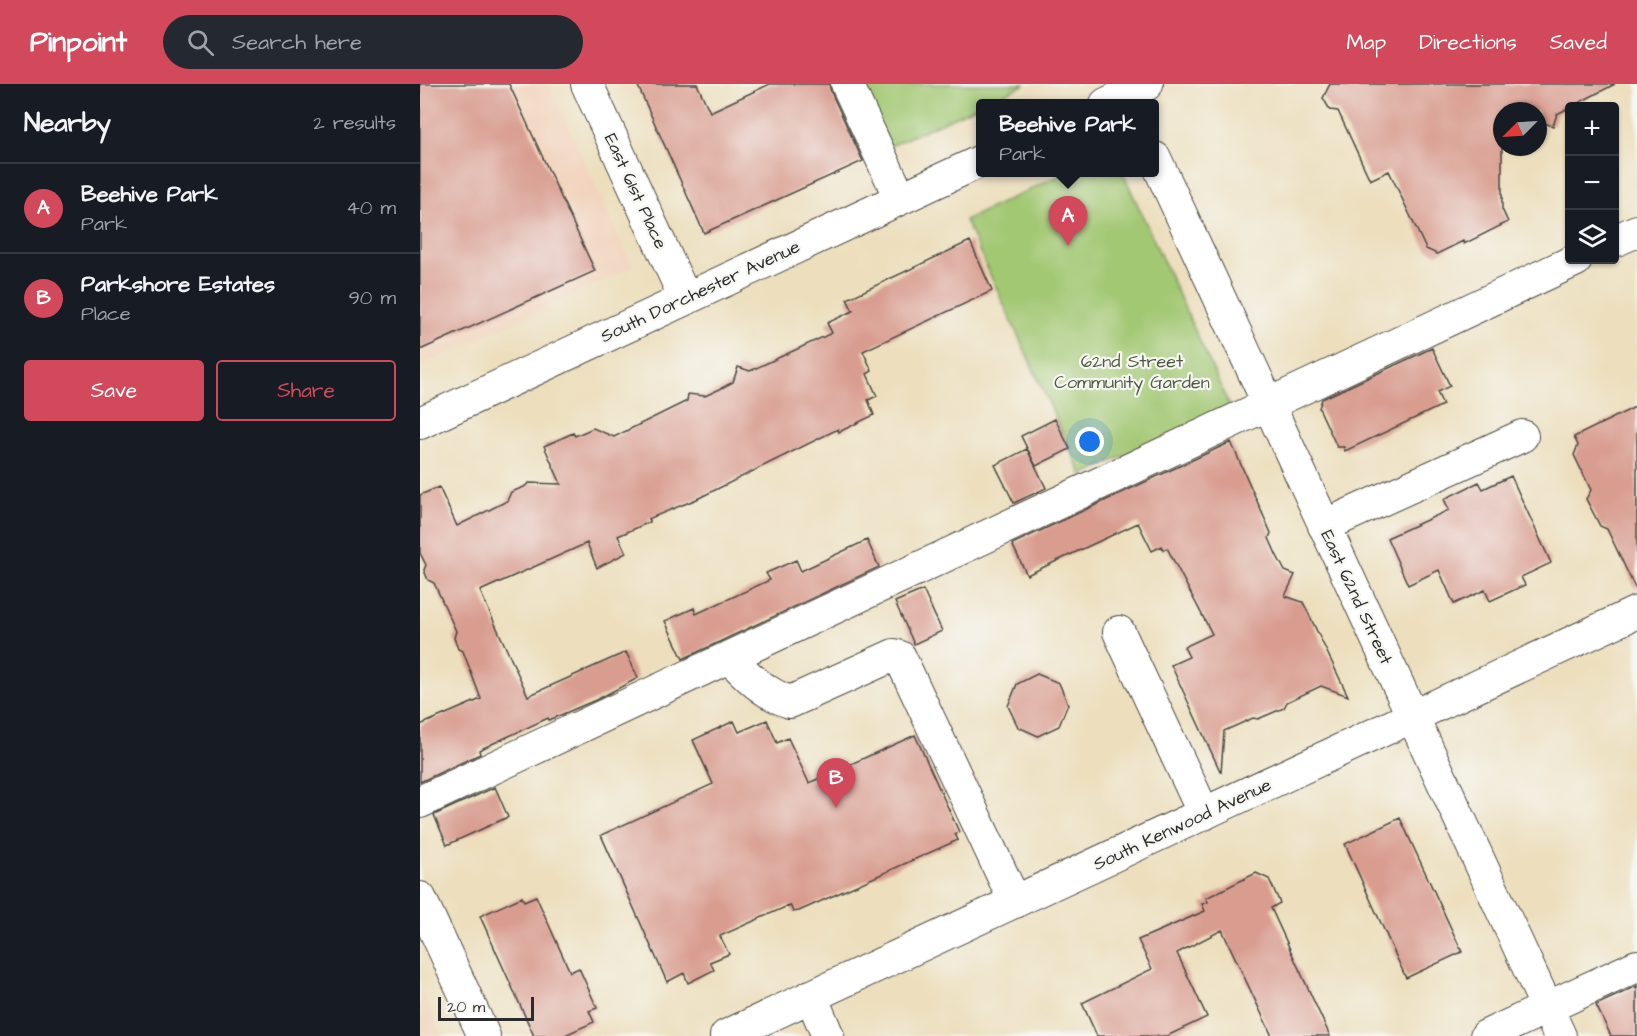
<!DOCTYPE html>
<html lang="en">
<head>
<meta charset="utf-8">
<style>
	body { margin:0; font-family:"Architects Daughter",sans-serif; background:#242831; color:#f1f3f6 }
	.controls { position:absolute; right:18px; top:18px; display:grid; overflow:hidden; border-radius:6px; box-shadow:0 2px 4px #0004 }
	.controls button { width:54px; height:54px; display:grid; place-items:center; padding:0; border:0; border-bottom:2px solid #363941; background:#171b24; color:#f1f3f6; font:30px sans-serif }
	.compass { position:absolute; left:1073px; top:18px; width:54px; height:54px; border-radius:50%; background:#171b24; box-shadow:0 2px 4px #0004; rotate:246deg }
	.scale { position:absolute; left:18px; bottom:15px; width:96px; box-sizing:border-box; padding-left:6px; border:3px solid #2b2b2b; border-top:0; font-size:16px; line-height:21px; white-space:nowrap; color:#2b2b2b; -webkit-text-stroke:4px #f6f6f2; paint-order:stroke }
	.you { position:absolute; left:670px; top:358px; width:21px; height:21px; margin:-15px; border:4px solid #fff; border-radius:50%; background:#1a73e8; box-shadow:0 0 0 9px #1a73e833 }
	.badge { display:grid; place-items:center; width:39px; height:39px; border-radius:50%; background:#d1495b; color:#fff; font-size:20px; font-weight:700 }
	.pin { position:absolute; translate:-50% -50px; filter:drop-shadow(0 2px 3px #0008) }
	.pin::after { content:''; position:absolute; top:32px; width:21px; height:18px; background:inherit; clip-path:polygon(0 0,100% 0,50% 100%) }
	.popup { position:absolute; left:556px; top:15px; width:183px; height:78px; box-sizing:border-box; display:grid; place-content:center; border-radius:6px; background:#171b24; filter:drop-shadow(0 2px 4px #0005); font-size:20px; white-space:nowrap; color:#9ea1a6 }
	.popup b { font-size:22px; color:#f1f3f6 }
	.popup::after { content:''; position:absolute; left:50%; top:100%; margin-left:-12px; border:12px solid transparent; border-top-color:#171b24 }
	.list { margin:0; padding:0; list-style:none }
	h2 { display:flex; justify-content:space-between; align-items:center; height:78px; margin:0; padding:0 24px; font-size:26px }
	h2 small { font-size:20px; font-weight:400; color:#9ea1a6 }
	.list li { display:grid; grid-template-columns:39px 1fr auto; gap:18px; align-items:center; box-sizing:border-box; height:90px; padding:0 24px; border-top:2px solid #363941 }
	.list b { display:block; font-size:22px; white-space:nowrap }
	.list p { margin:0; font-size:20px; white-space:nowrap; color:#9ea1a6 }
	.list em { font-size:20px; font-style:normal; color:#9ea1a6 }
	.actions { display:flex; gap:12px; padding:18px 24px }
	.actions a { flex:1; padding:14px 0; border:2px solid #d1495b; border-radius:6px; text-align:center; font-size:21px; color:#d1495b }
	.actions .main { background:#d1495b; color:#fff }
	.icon { flex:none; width:33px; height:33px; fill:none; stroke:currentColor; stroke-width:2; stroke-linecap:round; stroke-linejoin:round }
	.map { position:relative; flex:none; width:1217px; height:952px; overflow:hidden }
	header { display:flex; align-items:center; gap:36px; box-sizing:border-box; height:84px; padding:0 30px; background:#d1495b; color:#fff }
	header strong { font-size:28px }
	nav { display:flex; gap:33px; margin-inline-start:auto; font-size:21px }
	.search { width:420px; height:54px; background:#242831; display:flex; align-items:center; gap:15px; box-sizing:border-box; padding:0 21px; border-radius:33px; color:#9ea1a6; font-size:22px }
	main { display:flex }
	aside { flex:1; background:#171b24 }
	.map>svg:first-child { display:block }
</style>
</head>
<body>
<header>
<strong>Pinpoint</strong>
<div class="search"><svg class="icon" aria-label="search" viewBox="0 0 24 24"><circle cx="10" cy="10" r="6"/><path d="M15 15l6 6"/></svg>Search here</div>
<nav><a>Map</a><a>Directions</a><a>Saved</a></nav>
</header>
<main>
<aside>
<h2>Nearby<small>2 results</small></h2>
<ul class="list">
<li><span class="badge">A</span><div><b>Beehive Park</b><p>Park</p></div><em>40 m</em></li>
<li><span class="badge">B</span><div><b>Parkshore Estates</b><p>Place</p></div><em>90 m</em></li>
</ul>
<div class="actions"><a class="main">Save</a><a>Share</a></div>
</aside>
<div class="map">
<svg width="1217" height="952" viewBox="0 0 1217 952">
	<rect width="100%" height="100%" fill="#f6f6f2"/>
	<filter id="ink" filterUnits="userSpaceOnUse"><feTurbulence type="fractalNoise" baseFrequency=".0167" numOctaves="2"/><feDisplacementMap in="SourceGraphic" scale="12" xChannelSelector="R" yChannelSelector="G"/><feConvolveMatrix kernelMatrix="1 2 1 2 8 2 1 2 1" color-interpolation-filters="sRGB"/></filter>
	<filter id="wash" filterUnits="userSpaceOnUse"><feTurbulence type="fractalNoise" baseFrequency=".008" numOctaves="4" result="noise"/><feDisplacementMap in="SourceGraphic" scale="24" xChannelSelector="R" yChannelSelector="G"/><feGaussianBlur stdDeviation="1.35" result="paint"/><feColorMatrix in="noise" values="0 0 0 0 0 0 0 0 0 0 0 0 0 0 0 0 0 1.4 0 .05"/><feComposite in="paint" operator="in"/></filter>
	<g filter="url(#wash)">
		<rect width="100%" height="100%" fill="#eddfbe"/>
		<path fill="#f2d4be" d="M0,0H129L213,183L0,282Z
			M0,904L22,952H0Z"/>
		<path fill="#a3c873" stroke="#677a4f" stroke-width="1.5" d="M440,0H606L468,63Z
			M645,89H703L810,323L662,391L545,136Z"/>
		<g id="blocks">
			<path fill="#d99d90" d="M0,0H89L175,187L0,266Z
				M217,0H277L290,28L350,0H409L411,8L443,77L284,149Z
				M910,0H1195L1137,30L1133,42L1118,37V27H1091L1082,24V125L1088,138L1044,160L1043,157L1017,170L1006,165L969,87L950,96L918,27L910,26L903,14Z
				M550,157L572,207L443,267L452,287L447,290L457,312L448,316L454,331L419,348L418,345L277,415L228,435L230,438L198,452L206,469L177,484L167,459L60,507L108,612L206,568L218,594L178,615L129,636L128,634L59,666L60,670L0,698V641L61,615L43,567L38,565L34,554L36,547L14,499L8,496L4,486L6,481L0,469V411L19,403L37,442L87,417L91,408L104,403L109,399L141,400L124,362L153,349L155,352L173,344L194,353L267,317L268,310L285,312L300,305L313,298L318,283L330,287L412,249L407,239L433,227L427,215Z
				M1012,264L1030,302L1017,308L1023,321L925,367L924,363H917L899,324L902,315Z
				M1217,322V508L1187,445L1180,442L1166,415L1171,406L1154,371L1158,361L1154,353Z
				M635,335L650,365L616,382L601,352Z
				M811,358L851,449L849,454L856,470L865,487L875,491L865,512L883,518L928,612L901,602L867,618L864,624L838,635L833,634L804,647L801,689L751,581L769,573L764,563L792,550L747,464L743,466L742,462L732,467L718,439L607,491L592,460Z
				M607,365L626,404L594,419L575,381Z
				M1091,392L1131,479L1101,493L1105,501L1070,517L1065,506L1034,520L1019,486L988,501L967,454L1029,426L1024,415L1059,398L1063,405Z
				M447,456L459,483L263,575L245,537L274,524L276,530L350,496L346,489L376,476L381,487Z
				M503,506L522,547L494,560L475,518Z
				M617,590L639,599L648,620L639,642L618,652L598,643L588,622L597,600Z
				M347,636L357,659L368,654L389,699L495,651L539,748L535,750L538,756L379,827L373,828L370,821L300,852L309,870L290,878L294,886L268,899L264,889L247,898L181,751L293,700L273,656L314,637L319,648Z
				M75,703L88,733L27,761L14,731Z
				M980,734L1042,868L986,894L925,760Z
				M836,789L849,795L860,819L851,824L910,952H852L802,846L757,869L787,933L747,952H677L662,919L732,885L718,856L785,827L782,820L788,818L786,814Z
				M116,812L150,888L159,884L177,924L169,927L174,938L143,952H114L60,832L102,813L104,817Z
				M1217,902V952H1191L1176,921Z"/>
		</g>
	</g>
	<g filter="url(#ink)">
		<use href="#blocks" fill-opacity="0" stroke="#484641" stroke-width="1.5"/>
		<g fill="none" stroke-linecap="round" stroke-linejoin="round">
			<g stroke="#484641" stroke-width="34">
				<path id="minor" d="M167,0L265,214
					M427,0L480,114
					M686,20L727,0
					M735,74L1140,952
					M1194,157L1217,147
					M0,339L561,77
					M904,442L1102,352
					M699,548L784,730
					M309,573C327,592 345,610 370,618L474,571L480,573L595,818
					M0,718L1156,176
					M0,814L64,952
					M391,912L408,952
					M306,952L1217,528
					M1066,952L1217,882"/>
			</g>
			<use href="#minor" stroke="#fff" stroke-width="32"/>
		</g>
	</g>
	<g text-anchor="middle" stroke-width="4.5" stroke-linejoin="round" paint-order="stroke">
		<g font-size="18" fill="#2b2b2b" stroke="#f6f6f2">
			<text transform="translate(216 107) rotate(65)" y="6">East 61st Place</text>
			<text transform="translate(280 207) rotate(-25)" y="6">South Dorchester Avenue</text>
			<text transform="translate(937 513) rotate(65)" y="6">East 62nd Street</text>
			<text transform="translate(762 740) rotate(-25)" y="6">South Kenwood Avenue</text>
		</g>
		<g font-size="18" fill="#4f5a41" stroke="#f6f6f2">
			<text x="712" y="283">62nd Street<tspan x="712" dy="21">Community Garden</tspan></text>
		</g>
	</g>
</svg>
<div class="controls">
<button>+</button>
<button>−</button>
<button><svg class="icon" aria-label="layers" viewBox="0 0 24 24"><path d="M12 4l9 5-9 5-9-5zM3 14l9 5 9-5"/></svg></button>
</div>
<svg class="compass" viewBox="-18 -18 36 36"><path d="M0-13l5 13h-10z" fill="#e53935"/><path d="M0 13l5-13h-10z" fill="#9ea1a6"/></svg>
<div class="scale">20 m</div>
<div class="you"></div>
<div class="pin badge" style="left:648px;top:162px">A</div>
<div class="popup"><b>Beehive Park</b>Park</div>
<div class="pin badge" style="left:416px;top:724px">B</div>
</div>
</main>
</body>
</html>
